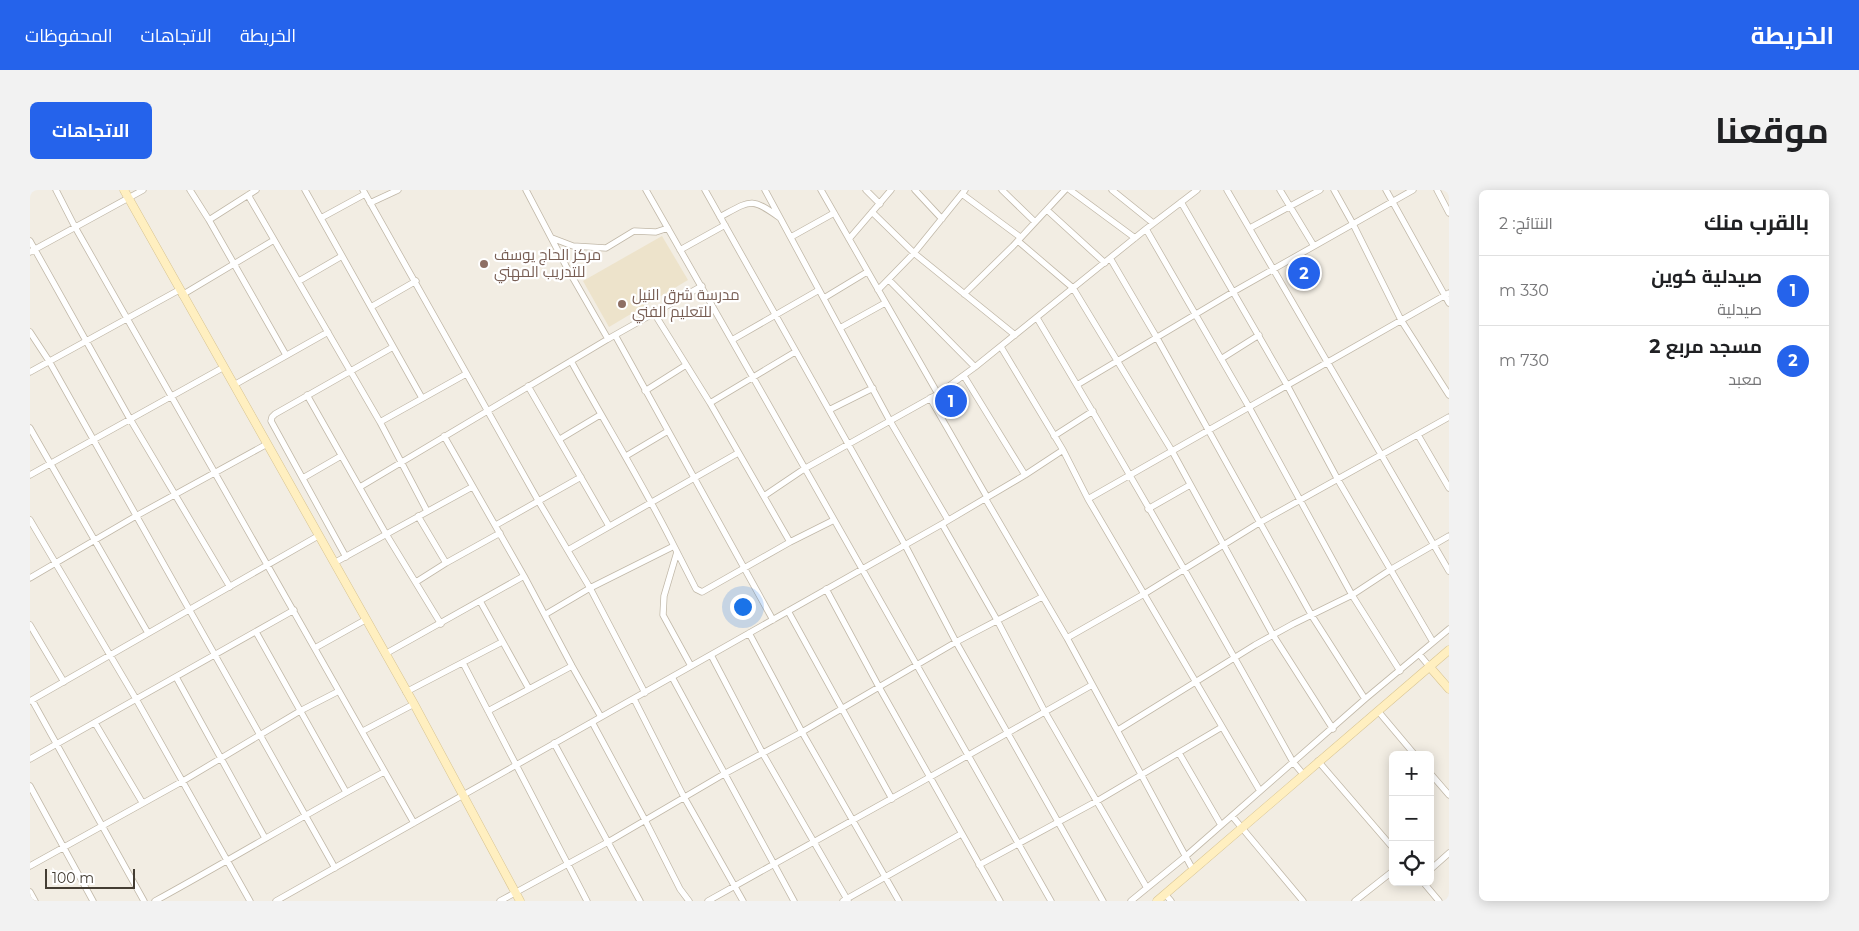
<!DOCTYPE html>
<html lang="ar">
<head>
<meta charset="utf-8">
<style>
	body { margin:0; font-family:Montserrat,Cairo,sans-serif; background:#f2f2f2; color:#202124; direction:rtl }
	.controls { position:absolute; right:15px; bottom:15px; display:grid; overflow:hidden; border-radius:8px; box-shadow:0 2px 12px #0003 }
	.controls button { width:45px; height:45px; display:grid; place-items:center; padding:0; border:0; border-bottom:1px solid #e0e0e0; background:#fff; color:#202124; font:25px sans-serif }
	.scale { position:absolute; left:15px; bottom:12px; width:90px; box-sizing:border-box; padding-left:5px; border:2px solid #443d33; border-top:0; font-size:14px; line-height:18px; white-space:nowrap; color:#443d33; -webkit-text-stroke:4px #fff; paint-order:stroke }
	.you { position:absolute; left:712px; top:416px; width:18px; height:18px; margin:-12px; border:4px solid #fff; border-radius:50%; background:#1a73e8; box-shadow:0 0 0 8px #1a73e833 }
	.badge { display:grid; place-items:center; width:32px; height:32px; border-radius:50%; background:#2563eb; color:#fff; font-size:16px; font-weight:700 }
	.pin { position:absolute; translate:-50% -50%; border:2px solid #fff; box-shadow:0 1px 5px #0006 }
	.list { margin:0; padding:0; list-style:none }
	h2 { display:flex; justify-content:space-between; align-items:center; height:65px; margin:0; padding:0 20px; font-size:21px }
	h2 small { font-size:16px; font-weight:400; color:#757577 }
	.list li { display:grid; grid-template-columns:32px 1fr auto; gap:15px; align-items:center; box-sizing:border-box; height:70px; padding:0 20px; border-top:1px solid #e0e0e0 }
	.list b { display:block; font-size:19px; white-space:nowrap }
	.list p { margin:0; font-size:16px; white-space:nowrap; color:#757577 }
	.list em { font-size:16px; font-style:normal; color:#757577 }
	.icon { flex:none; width:28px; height:28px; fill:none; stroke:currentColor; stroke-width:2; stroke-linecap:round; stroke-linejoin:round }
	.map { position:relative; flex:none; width:1419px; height:711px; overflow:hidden; direction:ltr; border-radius:8px }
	header { display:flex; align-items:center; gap:30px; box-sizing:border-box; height:70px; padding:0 25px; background:#2563eb; color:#fff }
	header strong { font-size:24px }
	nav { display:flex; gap:28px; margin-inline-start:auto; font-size:18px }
	.intro { display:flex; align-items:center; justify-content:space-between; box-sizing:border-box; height:120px; padding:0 30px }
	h1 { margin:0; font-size:35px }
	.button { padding:12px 22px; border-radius:8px; background:#2563eb; color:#fff; font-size:18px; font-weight:700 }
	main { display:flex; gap:30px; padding:0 30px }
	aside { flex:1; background:#fff; border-radius:8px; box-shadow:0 2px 12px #0003 }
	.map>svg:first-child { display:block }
</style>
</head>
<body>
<header>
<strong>الخريطة</strong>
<nav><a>الخريطة</a><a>الاتجاهات</a><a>المحفوظات</a></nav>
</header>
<div class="intro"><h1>موقعنا</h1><a class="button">الاتجاهات</a></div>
<main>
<aside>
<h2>بالقرب منك<small>النتائج: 2</small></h2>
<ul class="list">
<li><span class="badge">1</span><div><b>صيدلية كوين</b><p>صيدلية</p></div><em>330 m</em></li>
<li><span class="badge">2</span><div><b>مسجد مربع 2</b><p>معبد</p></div><em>730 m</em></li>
</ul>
</aside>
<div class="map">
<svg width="1419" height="711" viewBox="0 0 1419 711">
	<rect width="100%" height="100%" fill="#f2ede3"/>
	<path fill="#ede3cb" d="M632,46L658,90L579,137L553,91Z"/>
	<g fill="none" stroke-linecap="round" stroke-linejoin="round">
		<g stroke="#c1b8a8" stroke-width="7">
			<path id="street" d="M26,0L45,37L384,633
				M160,0L179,30L256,165
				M275,0L392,208
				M333,0L509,312L560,398L615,503
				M496,0L536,76L578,149
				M616,0C751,237 887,473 1021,711
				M675,0L875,355L926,452L1073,711
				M735,0L860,231L918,330
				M791,0L908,204L945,177L1116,39L1167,0
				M836,0L850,14
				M885,0L912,29
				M972,0L1005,32
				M1040,0L1105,48
				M1082,0L1123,33
				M1197,0L1419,381
				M1250,0L1284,56
				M1304,0L1323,34L1371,130L1419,205
				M1356,0L1419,113
				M1407,0L1419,23
				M932,4L990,47
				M218,5L350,232L397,321
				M1151,12L1257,195L1308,290L1403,452
				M340,13L368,0
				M1017,20L1075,73
				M842,22L884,63L985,145
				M690,27C721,10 721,7 750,28
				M291,28L335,4
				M179,30L226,0
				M1220,38L1290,0
				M1116,39L1219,217L1322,405L1370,481
				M761,47L804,23
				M522,48L543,56L576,58L604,41L626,42L638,38
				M819,49L861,0
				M0,51L100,229L200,397
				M988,51L1043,98L1142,261L1243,445L1303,539
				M650,60L695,35
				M0,62L113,0
				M1080,68L1127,148L1282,426L1335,509
				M859,90L945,177
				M269,91L312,66
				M848,100L884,63L935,0
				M934,104L983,56L1035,0
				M152,105L244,50
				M794,108L837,82
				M341,117L386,91
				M624,123L680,213L760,352
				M1007,128C1095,275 1180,423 1263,572L1273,584
				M810,138L855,113
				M0,142L19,171L305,678
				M585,145L743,430
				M702,150L789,100
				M1191,169L1229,145
				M541,171C575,233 612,292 644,356
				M0,182L149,100
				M934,186L995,285
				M204,195L298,142
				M1047,195L1203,102L1383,0
				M498,196L579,336
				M615,201L656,175
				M277,205L356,344L411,434
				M900,208L957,307
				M680,213L765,162
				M799,220L843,198
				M350,232L436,184
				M0,238L118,443
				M1388,245L1419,298
				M414,246L494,386L542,476L571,527
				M1024,246L1063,221
				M530,249L570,225
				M1033,260L1058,309L1230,601
				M596,266L638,241
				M0,285L194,177
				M273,288L311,266
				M330,297L578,149L672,96
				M734,306L774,279L908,204
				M955,308L1037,448L1163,680
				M1058,309L1419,103
				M1118,319L1160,295
				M388,326L416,373
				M0,330L106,509L220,711
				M912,334L967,430L1015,522L1117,698
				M466,335L551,287
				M538,360L708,263
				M647,362L634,406L633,425L661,476
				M316,367L241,231L242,227L245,224L363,157
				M304,373L442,297
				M0,388L106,326L237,254
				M386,392L416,373L470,343
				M796,399L849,497L970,711
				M450,411L499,499
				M758,421L862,609
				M516,424L560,398L644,356L666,399L672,402L760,352L804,330
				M0,435L34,492
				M226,442L316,602
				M719,443L772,542L869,711
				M1037,448L1114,404L1229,333L1419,227
				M285,458L335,430
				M355,464L494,386
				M1389,464L1399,476
				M681,465L733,564L818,711
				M433,473L557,711
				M146,487L235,648
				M642,487L764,711
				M376,502L472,452
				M604,509L654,607L713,711
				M2,510L114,711
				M0,511L288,346
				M458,521L542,476
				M1348,521L1385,565
				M562,532L615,630L650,699L659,711
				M65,533L112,612
				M1088,540L1225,455L1263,434L1322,405L1360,380L1419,346
				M333,541L384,514
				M524,553L610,711
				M1149,563L1191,635
				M0,569L264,420
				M1288,571L1363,658
				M1400,583L1419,605
				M0,596L63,711
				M1202,626L1273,711
				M949,675L1067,611L1192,537
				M0,676L153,591L270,521L309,501
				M1400,680L1419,663
				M1393,692L1409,711
				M0,702L5,711
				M1135,704L1141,711
				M125,711C202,669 277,623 354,582
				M246,711L912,334L995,285L1033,260L971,157
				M470,711L578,652L694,584L772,542L926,452L1012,407
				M678,711L900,587L1062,495
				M813,711L931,644
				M1101,711L1156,666L1335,509L1419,439
				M1325,711L1363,681"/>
		</g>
		<g stroke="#d8c491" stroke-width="9">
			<path id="secondary" d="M94,0L384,514L490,711
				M1399,476L1419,499
				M1127,711L1419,460"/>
		</g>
		<use href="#street" stroke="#fff" stroke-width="5.5"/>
		<use href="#secondary" stroke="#ffefc0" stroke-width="8"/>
	</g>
	<g fill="#8d6e63" stroke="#fff" stroke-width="2">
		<circle cx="454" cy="74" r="5"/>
		<circle cx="592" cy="114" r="5"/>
	</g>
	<g text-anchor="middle" stroke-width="4.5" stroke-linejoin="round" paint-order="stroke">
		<g font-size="15" fill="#785e54" stroke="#fff" text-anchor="start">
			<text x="464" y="70">مركز الحاج يوسف<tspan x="464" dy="17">للتدريب المهني</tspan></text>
			<text x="602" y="110">مدرسة شرق النيل<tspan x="602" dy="17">للتعليم الفني</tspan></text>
		</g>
	</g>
</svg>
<div class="controls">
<button>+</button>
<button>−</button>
<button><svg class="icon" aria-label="locate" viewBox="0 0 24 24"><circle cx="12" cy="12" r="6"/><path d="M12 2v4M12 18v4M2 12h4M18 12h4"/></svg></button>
</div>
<div class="scale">100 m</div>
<div class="you"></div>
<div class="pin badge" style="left:921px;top:211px">1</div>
<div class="pin badge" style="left:1274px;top:83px">2</div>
</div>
</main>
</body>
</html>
